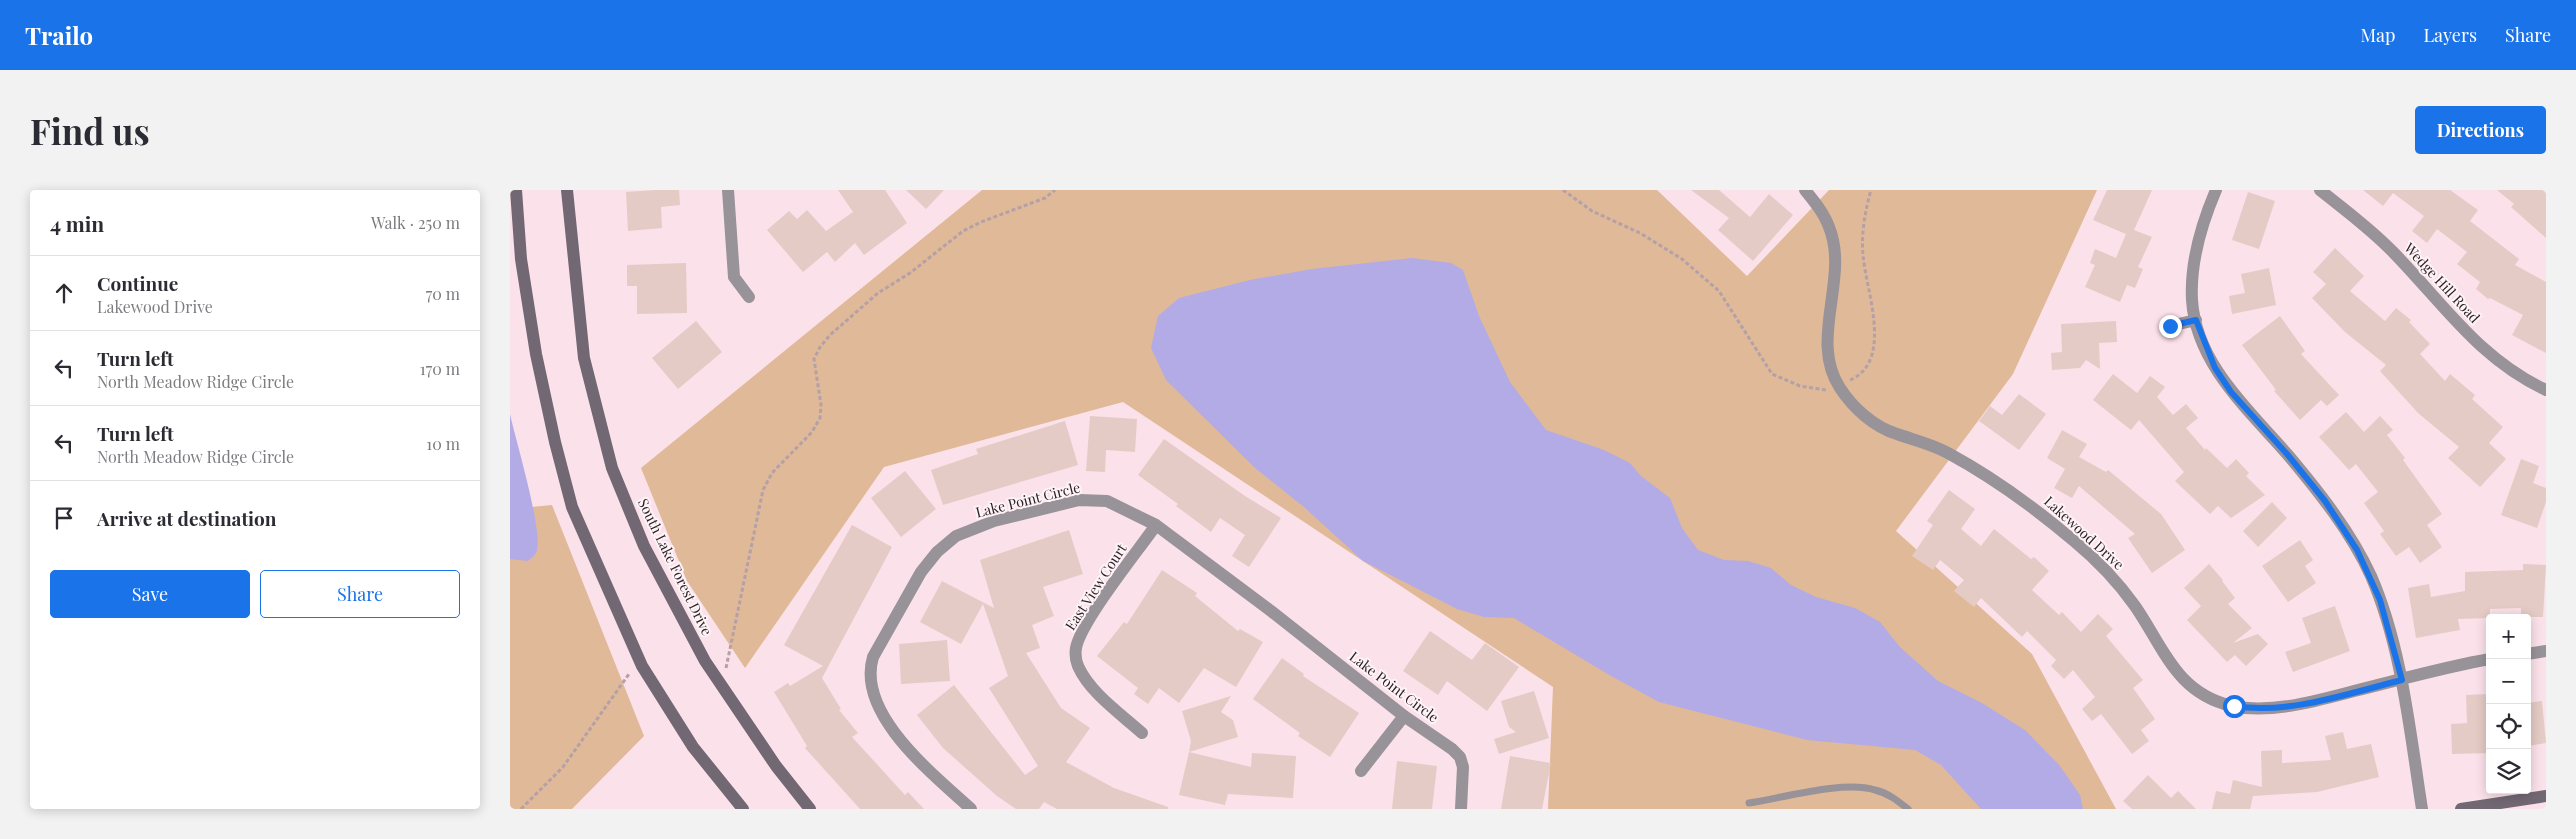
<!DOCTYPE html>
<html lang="en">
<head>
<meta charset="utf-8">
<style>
	body { margin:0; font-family:"Playfair Display",serif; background:#f2f2f3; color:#2b2b33 }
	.controls { position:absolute; right:15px; bottom:15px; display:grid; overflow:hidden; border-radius:5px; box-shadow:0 2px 12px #0003 }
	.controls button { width:45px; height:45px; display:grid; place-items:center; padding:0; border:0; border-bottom:1px solid #e1e1e2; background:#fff; color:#2b2b33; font:25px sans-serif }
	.stop { position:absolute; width:15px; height:15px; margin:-11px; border:4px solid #1a73e8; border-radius:50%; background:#fff }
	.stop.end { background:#1a73e8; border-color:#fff; box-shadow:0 1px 5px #0008 }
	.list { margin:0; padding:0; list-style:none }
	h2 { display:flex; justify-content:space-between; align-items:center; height:65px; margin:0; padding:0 20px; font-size:21px }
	h2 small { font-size:16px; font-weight:400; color:#7c7c81 }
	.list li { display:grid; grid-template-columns:32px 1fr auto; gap:15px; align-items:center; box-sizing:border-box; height:75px; padding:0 20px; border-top:1px solid #e1e1e2 }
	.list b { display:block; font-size:19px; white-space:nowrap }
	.list p { margin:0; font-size:16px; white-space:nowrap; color:#7c7c81 }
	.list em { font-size:16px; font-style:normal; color:#7c7c81 }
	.actions { display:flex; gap:10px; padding:15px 20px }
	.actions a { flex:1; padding:11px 0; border:1px solid #1a73e8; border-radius:5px; text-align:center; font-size:18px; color:#1a73e8 }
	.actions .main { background:#1a73e8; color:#fff }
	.icon { flex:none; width:28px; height:28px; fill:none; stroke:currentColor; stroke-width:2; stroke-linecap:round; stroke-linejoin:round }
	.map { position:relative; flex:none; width:2036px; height:619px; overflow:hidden; border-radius:5px }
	header { display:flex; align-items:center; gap:30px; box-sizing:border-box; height:70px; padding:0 25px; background:#1a73e8; color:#fff }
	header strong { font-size:24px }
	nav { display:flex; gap:28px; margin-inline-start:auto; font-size:18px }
	.intro { display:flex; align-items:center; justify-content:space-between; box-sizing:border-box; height:120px; padding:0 30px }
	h1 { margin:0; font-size:35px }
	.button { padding:12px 22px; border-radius:5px; background:#1a73e8; color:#fff; font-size:18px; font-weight:700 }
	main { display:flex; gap:30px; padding:0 30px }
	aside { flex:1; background:#fff; border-radius:5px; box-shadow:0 2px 12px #0003 }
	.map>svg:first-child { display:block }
</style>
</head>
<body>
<header>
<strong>Trailo</strong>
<nav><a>Map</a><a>Layers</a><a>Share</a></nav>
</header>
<div class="intro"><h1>Find us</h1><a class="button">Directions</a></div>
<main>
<aside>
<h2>4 min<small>Walk · 250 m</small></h2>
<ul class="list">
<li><svg class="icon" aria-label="ahead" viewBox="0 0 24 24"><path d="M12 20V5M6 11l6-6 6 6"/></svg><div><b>Continue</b><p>Lakewood Drive</p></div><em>70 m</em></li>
<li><svg class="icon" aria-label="left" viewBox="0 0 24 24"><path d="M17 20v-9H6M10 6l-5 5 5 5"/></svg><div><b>Turn left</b><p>North Meadow Ridge Circle</p></div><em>170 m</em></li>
<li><svg class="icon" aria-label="left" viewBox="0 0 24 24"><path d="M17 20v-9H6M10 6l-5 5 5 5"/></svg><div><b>Turn left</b><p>North Meadow Ridge Circle</p></div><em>10 m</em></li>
<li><svg class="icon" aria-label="arrive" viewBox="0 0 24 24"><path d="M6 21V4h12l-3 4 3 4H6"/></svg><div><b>Arrive at destination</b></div></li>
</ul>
<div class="actions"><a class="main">Save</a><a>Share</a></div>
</aside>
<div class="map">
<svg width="2036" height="619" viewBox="0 0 2036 619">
	<rect width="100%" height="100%" fill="#fbe1ea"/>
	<path fill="#e0b998" d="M472,0H1147L1237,86L1319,0H1587L1503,184L1386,341L1522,464L1606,619H1038L1043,497L613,212L374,277L235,478L177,391L131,278Z
		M42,315L134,546L62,619H0V319Z"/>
	<path fill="#b2abe6" d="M902,68L941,73L953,80L969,126L1000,192L1036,240L1094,260L1120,273L1131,286L1160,308L1172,338L1188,360L1214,370L1238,371L1261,378L1281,395L1306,407L1345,418L1370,432L1390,457L1428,491L1472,513L1515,540L1550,576L1570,605L1573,619H1471L1431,575L1405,560L1297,550L1149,512L1101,486L1004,428L974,427L947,419L853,371L794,317L745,278L656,190L641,158L648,126L669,108L740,90L802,79Z
		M0,224C5,248 35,346 26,363C24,366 20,369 18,371L0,369Z"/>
	<path fill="#e5cbc6" d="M145,0H169L170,15L151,17L152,38L118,41L116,2Z
		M328,0H375L397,33L354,65L345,53L325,72L317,62L293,82L257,40L279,21L287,29L297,20L316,41L343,22Z
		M396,0H434L416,19Z
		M1181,0H1209L1240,27L1259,4L1283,25L1243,71L1208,40L1219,28Z
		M1597,0H1642L1624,40L1642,47L1628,77L1633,79L1625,98L1617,95L1610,112L1575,97L1585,75L1580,73L1585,59L1606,68L1616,44L1583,30Z
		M1853,0H1940L1968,20L1960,31L2009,69L2005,75L2036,92V163L2002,145L2013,125L1980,108L1978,109L1966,99L1970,92L1947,74L1957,62L1927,39L1917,53L1902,41L1914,26L1883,3L1873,16Z
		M1987,0H2036V48L2001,17L2004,14Z
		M1738,2L1765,11L1749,59L1722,50Z
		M1825,58L1854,86L1840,101L1875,131L1886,118L1901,130L1899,132L1920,154L1910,164L1935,191L1940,184L1965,205L1962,209L1993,237L1979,253L1996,269L1970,297L1938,268L1949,257L1908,223L1870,181L1876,175L1835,142L1802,108L1816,94L1803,82Z
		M176,73L177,123L127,124V96H117V75Z
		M1759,78L1766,115L1722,124L1719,106L1735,103L1731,84Z
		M1770,126L1795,161L1791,164L1829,205L1817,216L1811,210L1790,230L1764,201L1766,200L1732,155Z
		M186,131L212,162L168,199L142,168Z
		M1606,131L1607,152L1589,153L1590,179L1576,170L1570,178L1542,180L1541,163L1552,162L1551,134Z
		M1603,184L1627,203L1640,186L1655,197L1647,207L1663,225L1676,214L1688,228L1676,238L1695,260L1696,258L1717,278L1726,269L1739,283L1736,286L1755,305L1721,328L1708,316L1700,324L1665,291L1674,282L1629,230L1621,240L1583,210Z
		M1509,204L1536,224L1509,260L1469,231L1480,216L1492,225Z
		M1836,222L1854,242L1870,226L1883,240L1877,245L1895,268L1893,270L1932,324L1917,335L1932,357L1910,373L1899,357L1886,366L1870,344L1874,341L1854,313L1868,302L1846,274L1839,280L1809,247Z
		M580,226L627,229L625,262L596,260L595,282L576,281Z
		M555,231L568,275L433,315L421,280L468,264L466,259Z
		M1552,240L1577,254L1569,267L1596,282L1598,280L1651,324L1675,360L1642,383L1618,348L1625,344L1569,296L1562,308L1544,298L1555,279L1537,268Z
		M654,249L735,306L771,328L739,377L722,366L735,345L710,328L701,342L666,316L668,314L628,285Z
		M2011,269L2029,276L2023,293L2036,298V312L2027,338L1991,325Z
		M395,281L426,319L391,347L361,308Z
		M1439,300L1465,319L1451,339L1471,356L1484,339L1521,369L1524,367L1539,381L1522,400L1549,425L1552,422L1571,442L1588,424L1603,439L1596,446L1633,490L1623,498L1645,529L1631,540L1639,551L1622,564L1591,524L1582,531L1572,519L1585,507L1563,480L1554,489L1541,476L1546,470L1517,441L1512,447L1471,408L1464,417L1444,401L1454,390L1430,370L1423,380L1402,366L1423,335L1417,331Z
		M1762,312L1777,328L1748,357L1733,341Z
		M342,335L382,357L312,488L331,519L329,520L348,543L342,547L395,605L398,602L414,619H350L295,558L297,556L264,502L278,493L280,496L313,476L274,455Z
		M559,340L573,384L533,397L544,426L522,435L530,458L516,463L551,518L580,538L556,572L604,598L658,617V619H547L534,612L529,619H506L487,606L433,558L407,525L444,495L515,585L528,576L479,498L498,486L473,414L451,454L410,432L432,391L484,418L470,370Z
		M1790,350L1803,370L1795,376L1806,393L1778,412L1752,376Z
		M1699,374L1713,390L1712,391L1725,408L1718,414L1742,438L1723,453L1748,444L1758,454L1736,476L1725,465L1717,472L1677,430L1691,416L1674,398Z
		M2013,374L2036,375L2033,427H2011V418L1980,419V428L1948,429L1950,440L1906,448L1898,398L1919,394L1921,407L1955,401V382L2013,380Z
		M652,380L687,403L685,406L728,441L730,439L753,452L726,497L694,478L669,513L649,498L638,514L624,504L628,498L587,466L614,432L617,434Z
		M1825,416L1840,461L1783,482L1775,462L1801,453L1792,428Z
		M920,441L962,470L975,453L1009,477L977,521L937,491L928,505L893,481Z
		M437,450L440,491L391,494L389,454Z
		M772,468L794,484L793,486L849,523L820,567L788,546L790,543L743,509Z
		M1024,501L1039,548L989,564L984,549L1006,542L999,537L991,511Z
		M1978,504L1980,563L1942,564L1941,534L1957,533L1956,505Z
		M721,506L711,522L723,530L728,547L679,562L681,551L672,521Z
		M2032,511L2036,553L2017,556V513Z
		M1833,542L1837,559L1861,554L1869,587L1807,602L1743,606L1740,619H1702L1706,601L1720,604L1723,590L1752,597L1751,561L1772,560V573L1821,570L1815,546Z
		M679,562L741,577L742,563L786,566L783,608L718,604L715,615L669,605Z
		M1000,566L1041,573L1032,619H991Z
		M887,571L927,576L922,619H882Z
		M1638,585L1661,608L1668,601L1686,619H1622L1613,611Z"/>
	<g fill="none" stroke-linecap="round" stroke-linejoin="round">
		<path stroke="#b4a0a7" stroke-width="3" stroke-dasharray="4 2.5" stroke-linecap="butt" d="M1053,0L1082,21L1130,43L1172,69L1209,101L1262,184L1290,196L1316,200
			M1340,190C1384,171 1356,101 1353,65C1351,44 1355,21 1361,0
			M216,478L253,300L262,283L302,242L310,228L311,215L304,169L310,157L320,145L368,103L400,83L453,41L471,32L535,8L545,0
			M11,619L53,577L119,484"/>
		<path stroke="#989299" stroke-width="7" d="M1239,613C1272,608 1334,590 1365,600C1378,603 1388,611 1398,619"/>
		<path stroke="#989299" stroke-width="12" d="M218,0L224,87L239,107
			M1295,0C1304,11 1314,23 1319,37C1340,88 1298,150 1330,198C1343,218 1364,237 1387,244C1404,250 1422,254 1438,263C1484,288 1524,317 1564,351C1587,370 1608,392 1625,416C1654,458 1666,503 1722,516C1761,524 1806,511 1844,501C1889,490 1934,477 1980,469
			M1706,0C1691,35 1680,72 1682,110C1686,174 1739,220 1778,265C1809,302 1841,342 1861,386C1892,457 1900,543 1912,619
			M1810,0C1835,20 1861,39 1883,62C1933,113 1969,169 2036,200
			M1660,136L1686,130
			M2017,464L2036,461
			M632,543C611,524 580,503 568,476C566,471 565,464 566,458C571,431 628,361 646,335
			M851,581L894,526
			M461,619C423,584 346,524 363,467L411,382L427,362L446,346L484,331L569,310L597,311L646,335L761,421L894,526L942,559L950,567L953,577L951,619"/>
		<path stroke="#726873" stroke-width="12" d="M6,0L11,69L26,164L45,252L62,317L132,476L183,557L233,619
			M57,0L74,168L102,278L134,356L195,471L266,576L300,619
			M1951,619L2036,606"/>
	</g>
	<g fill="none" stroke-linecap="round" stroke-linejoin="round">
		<path stroke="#1a73e8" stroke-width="6" d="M1660,136L1686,130L1705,178L1721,202L1777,264L1815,311L1847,360L1870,410L1892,490C1839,503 1779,525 1724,516"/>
	</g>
	<g text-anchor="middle" stroke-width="4" stroke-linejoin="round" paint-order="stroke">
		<g font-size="14" fill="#2c2226" stroke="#fef3f6">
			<text transform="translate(1932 93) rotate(47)" y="5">Wedge Hill Road</text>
			<text transform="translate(518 310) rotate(-14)" y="5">Lake Point Circle</text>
			<text transform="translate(1574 343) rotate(42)" y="5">Lakewood Drive</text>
			<text transform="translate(165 377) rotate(64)" y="5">South Lake Forest Drive</text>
			<text transform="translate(586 397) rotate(-57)" y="5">East View Court</text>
			<text transform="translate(884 497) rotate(37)" y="5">Lake Point Circle</text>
		</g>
	</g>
</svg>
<div class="controls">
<button>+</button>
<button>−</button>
<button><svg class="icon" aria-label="locate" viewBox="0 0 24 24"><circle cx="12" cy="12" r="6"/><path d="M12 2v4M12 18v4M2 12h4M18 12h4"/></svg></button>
<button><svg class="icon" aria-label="layers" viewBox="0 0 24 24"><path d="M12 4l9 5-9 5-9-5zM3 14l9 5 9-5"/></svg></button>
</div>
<div class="stop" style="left:1724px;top:516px"></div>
<div class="stop end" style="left:1660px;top:136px"></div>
</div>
</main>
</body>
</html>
